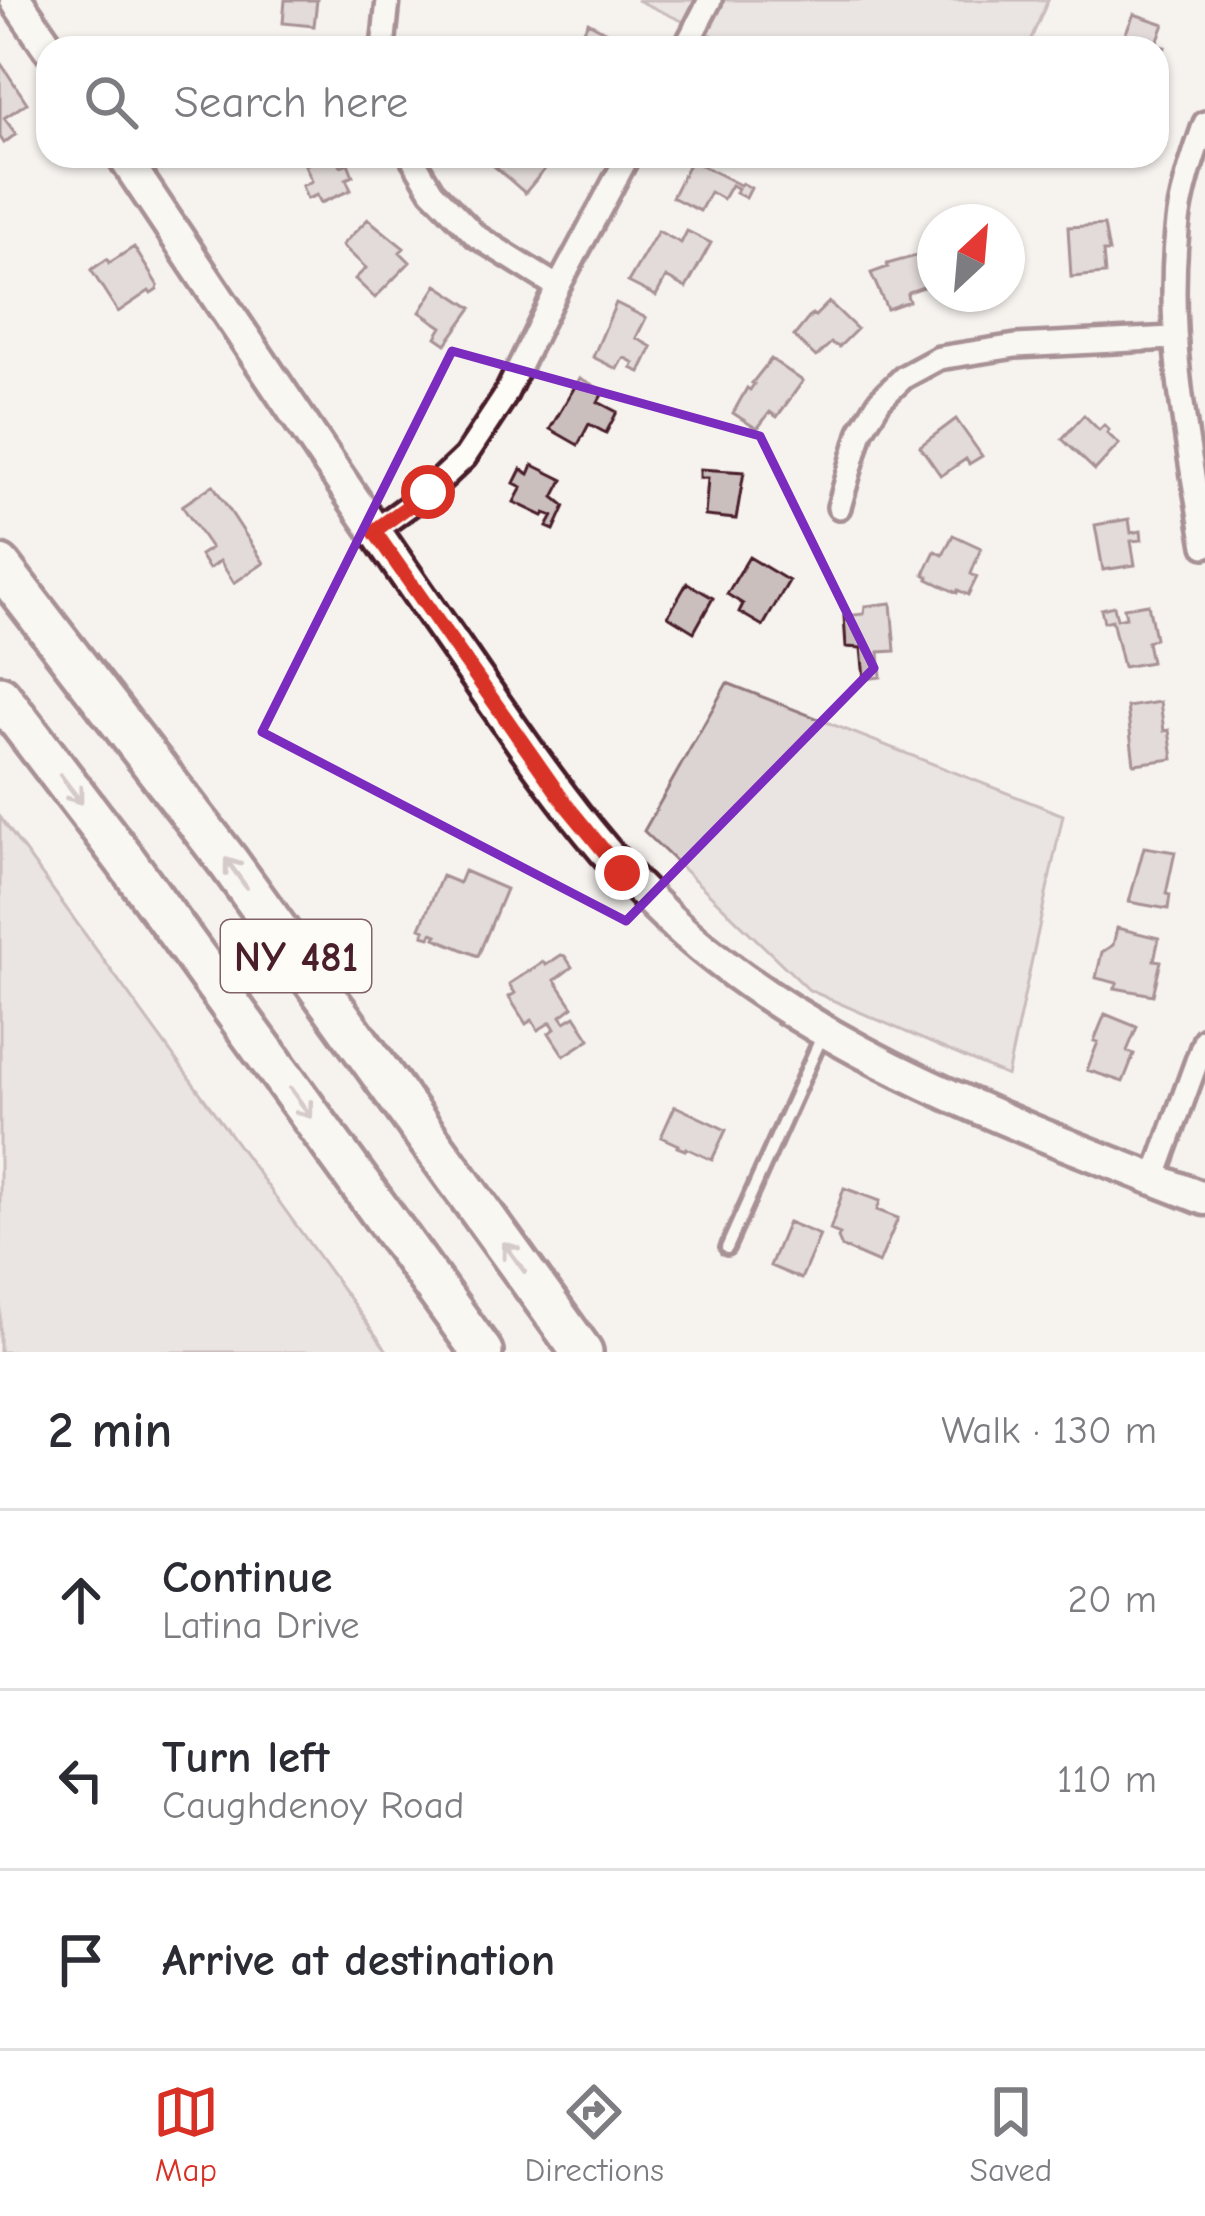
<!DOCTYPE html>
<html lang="en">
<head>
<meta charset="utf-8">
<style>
	body { margin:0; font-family:"Comic Neue",sans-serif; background:#f2f2f3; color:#2b2b33 }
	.compass { position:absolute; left:917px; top:204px; width:108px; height:108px; border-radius:50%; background:#fff; box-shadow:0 3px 9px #0004; rotate:26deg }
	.stop { position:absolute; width:36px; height:36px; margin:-27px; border:9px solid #d93025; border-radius:50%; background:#fff }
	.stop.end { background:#d93025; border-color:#fff; box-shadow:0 3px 12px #0008 }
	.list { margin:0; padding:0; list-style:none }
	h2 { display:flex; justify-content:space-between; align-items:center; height:156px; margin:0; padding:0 48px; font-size:51px }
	h2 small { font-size:39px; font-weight:400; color:#7c7c81 }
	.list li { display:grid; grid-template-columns:78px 1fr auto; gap:36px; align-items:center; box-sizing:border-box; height:180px; padding:0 48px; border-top:3px solid #e1e1e2 }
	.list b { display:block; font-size:45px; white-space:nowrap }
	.list p { margin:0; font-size:39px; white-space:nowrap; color:#7c7c81 }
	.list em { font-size:39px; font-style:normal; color:#7c7c81 }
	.icon { flex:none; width:66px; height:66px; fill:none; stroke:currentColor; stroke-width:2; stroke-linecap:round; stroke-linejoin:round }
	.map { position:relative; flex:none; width:1205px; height:1352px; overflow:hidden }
	.search { position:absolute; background:#fff; box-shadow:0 3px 9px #0004; left:36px; right:36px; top:36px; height:132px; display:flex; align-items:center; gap:30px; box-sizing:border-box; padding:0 42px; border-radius:36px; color:#7c7c81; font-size:45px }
	.sheet { height:696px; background:#fff }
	nav { display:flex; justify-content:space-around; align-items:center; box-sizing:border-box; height:168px; border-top:3px solid #e1e1e2; background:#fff; font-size:33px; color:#7c7c81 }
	nav a { display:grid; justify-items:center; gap:6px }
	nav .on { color:#d93025 }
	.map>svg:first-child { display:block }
</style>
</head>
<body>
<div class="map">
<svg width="1205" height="1352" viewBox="0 0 1205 1352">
	<rect width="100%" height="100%" fill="#f6f3ef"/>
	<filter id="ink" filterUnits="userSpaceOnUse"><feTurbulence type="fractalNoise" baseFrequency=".00833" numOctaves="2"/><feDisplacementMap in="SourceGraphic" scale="24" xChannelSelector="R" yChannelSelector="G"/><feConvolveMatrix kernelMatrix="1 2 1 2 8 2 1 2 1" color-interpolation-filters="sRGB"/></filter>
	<g filter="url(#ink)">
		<path fill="#dcd4d2" stroke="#937a7e" stroke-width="3" d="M637,0H1048L1027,48H740Z
			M727,683L1063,815L1007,1076L809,990L644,831Z
			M0,817L388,1352H0Z"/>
		<path fill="#cbbfbe" stroke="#4a1f2b" stroke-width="3" d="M285,0H317L314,26L283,23Z
			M1134,14L1164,24L1156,45L1165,47L1157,69V48H1110L1114,37L1123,39Z
			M588,22L616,37L610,48H575Z
			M0,62L27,103L4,118L16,134L4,143L0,137Z
			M327,156H337L341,166L348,163L353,176L346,179L351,190L321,203L317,195L307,199L302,186L312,181L305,165Z
			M503,156H551L554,158L525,193L494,166Z
			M691,160L740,185L742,183L751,188L746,198L736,193L738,188L731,185L723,199L710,192L700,211L672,197Z
			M368,219L404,248L400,252L410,262L375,298L355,279L366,268L342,245Z
			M1104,225L1109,252H1103L1105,274L1071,277L1068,227Z
			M658,231L681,243L687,231L711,243L686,288L666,277L656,296L628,282Z
			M134,247L158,286L157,290L151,294L149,291L118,312L91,270L107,259L109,263Z
			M919,255L929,285L909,292L907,295L909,301L887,309L871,273L888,267L887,264Z
			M437,285L472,308L446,344L436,337L442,327L420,312Z
			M829,302L857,329L839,347L831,343L816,357L794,336L812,314L815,316Z
			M616,303L646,318L636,338L652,347L640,372L631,368L634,363L627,359L623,358L617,369L593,357Z
			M771,359L803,381L777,417L770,412L757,429L733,413L747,388L750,390L754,384L752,383Z
			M580,378L604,391L598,402L617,412L606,433L589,424L578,445L550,429Z
			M1084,415L1099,430L1104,425L1109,430L1107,433L1119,444L1095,470L1062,439Z
			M956,419L982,456L969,464L966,459L941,476L920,446Z
			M533,465L563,480L554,497L565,506L554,530L547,527L553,516L545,513L543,516L514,502L522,487L514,483L521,469L529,474Z
			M700,469L744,472L736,519L705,516L708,478H700Z
			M213,485L264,563L234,583L220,561L209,569L200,555L211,548L182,506Z
			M1129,519L1131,533L1141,531L1142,540L1131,541L1135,565L1103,570L1095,525Z
			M953,535L981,548L971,574L977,577L968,595L958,590L957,593L928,579L929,577L924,574L935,551L943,555Z
			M749,557L789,581L763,626L739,612L743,604L727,594Z
			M687,583L713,598L694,632L668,616Z
			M891,603L895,651L879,652L881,677L864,679L861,648L846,647L844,616L864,614L865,606Z
			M1148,604L1155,638L1147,642L1151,662L1123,667L1112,620L1104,622L1101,609L1114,606L1117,619L1126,617L1124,608Z
			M1160,702L1164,731L1169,730L1173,759L1134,764L1127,707Z
			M1144,847L1175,852L1166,894L1170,895L1168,909L1129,902Z
			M464,871L506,889L478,956L435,938L437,935L432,933L430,937L423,935L425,930L420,928L442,876L459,883Z
			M1117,928L1159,938L1154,960L1161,961L1153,995L1115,988L1117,983L1096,978L1102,952L1113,945Z
			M561,955L565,956L572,967L555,980L573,1007L561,1016L565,1022L575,1016L590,1039L564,1056L549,1033L555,1029L551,1022L538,1030L532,1020L526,1024L509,997L515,993L509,984L543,962L546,965Z
			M1105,1014L1137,1027L1127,1051L1134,1054L1123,1082L1087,1070L1098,1042L1094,1041Z
			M675,1106L726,1130L712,1160L686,1148L685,1150L677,1147L678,1145L661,1137Z
			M844,1188L880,1201L877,1210L898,1218L879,1263L842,1247L838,1238L840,1234L830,1230Z
			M788,1222L820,1235L801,1279L770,1266Z"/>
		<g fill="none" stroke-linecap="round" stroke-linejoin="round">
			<g stroke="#4a1f2b" stroke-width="20">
				<path id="lane" d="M727,1248L823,1034"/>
			</g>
			<g stroke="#4a1f2b" stroke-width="30">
				<path id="street" d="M383,48L388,0
					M685,48L710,0
					M1205,123C1193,157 1180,195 1177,231C1166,338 1187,441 1205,546
					M411,156L432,191L476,236L558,287
					M839,507L861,431L880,400L904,377L939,358L1016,346L1173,338
					M374,531L428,492L465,457L504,398L558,287L628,156
					M1154,1179L1205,1039"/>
			</g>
			<g stroke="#4a1f2b" stroke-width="39">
				<path id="secondary" d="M16,0L49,48
					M123,156C230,316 337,478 448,636C529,752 605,874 719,961C863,1072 1038,1133 1205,1199"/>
			</g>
			<g stroke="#4a1f2b" stroke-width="48">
				<path id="highway" d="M0,566L229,863L582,1352
					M0,696L125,860L482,1352"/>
			</g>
			<use href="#lane" stroke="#fdfcf7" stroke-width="10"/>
			<use href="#street" stroke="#fdfcf7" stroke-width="21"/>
			<use href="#secondary" stroke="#fdfcf7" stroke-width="30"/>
			<use href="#highway" stroke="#fdfcf7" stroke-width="39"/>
		</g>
		<defs><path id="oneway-shaft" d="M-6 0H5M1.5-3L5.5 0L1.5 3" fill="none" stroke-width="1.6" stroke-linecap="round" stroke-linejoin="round" transform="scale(3)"/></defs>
		<g stroke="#ac999b">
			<use href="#oneway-shaft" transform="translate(71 789) rotate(53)"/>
			<use href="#oneway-shaft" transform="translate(236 873) rotate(-126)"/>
			<use href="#oneway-shaft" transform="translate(301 1103) rotate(54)"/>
			<use href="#oneway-shaft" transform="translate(514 1257) rotate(-126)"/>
		</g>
	</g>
	<g fill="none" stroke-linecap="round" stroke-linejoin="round" filter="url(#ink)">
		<path stroke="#d93025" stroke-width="15" d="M428,492L374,531L567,806L622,873"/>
	</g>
	<path d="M0 0H1205V1352H0ZM452,351L760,436L874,668L626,921L262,732Z" fill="#f6f3ef" fill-opacity=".55" fill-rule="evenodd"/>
	<path fill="none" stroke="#7b2cbf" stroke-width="9" stroke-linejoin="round" d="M452,351L760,436L874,668L626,921L262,732Z"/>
	<g text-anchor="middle" stroke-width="9" stroke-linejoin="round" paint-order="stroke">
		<rect fill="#fdfcf7" stroke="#806168" stroke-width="3" x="221" y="920" width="150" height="72" rx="9"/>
		<g font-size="42" font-weight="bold" fill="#4a1f2b">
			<text x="296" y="971">NY 481</text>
		</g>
	</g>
</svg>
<svg class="compass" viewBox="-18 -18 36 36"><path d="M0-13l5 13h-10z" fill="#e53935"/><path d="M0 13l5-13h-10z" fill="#7c7c81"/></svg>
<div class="stop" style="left:428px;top:492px"></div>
<div class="stop end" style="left:622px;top:873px"></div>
<div class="search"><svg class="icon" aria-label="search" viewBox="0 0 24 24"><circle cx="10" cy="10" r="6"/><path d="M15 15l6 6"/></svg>Search here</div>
</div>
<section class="sheet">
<h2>2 min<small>Walk · 130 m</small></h2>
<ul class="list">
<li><svg class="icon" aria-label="ahead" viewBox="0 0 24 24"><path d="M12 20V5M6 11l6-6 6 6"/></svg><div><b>Continue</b><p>Latina Drive</p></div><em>20 m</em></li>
<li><svg class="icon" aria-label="left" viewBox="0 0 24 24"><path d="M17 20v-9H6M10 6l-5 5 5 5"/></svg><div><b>Turn left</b><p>Caughdenoy Road</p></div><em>110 m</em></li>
<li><svg class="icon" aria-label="arrive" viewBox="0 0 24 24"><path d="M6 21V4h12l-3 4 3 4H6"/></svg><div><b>Arrive at destination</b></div></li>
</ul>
</section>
<nav>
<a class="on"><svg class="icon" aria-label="map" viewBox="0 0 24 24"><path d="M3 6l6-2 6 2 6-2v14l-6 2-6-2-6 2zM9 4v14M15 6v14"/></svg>Map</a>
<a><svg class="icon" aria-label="directions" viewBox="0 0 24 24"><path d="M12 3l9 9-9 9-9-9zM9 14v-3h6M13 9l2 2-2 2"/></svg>Directions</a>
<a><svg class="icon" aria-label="saved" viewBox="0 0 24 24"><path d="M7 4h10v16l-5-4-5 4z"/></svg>Saved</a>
</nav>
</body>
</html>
